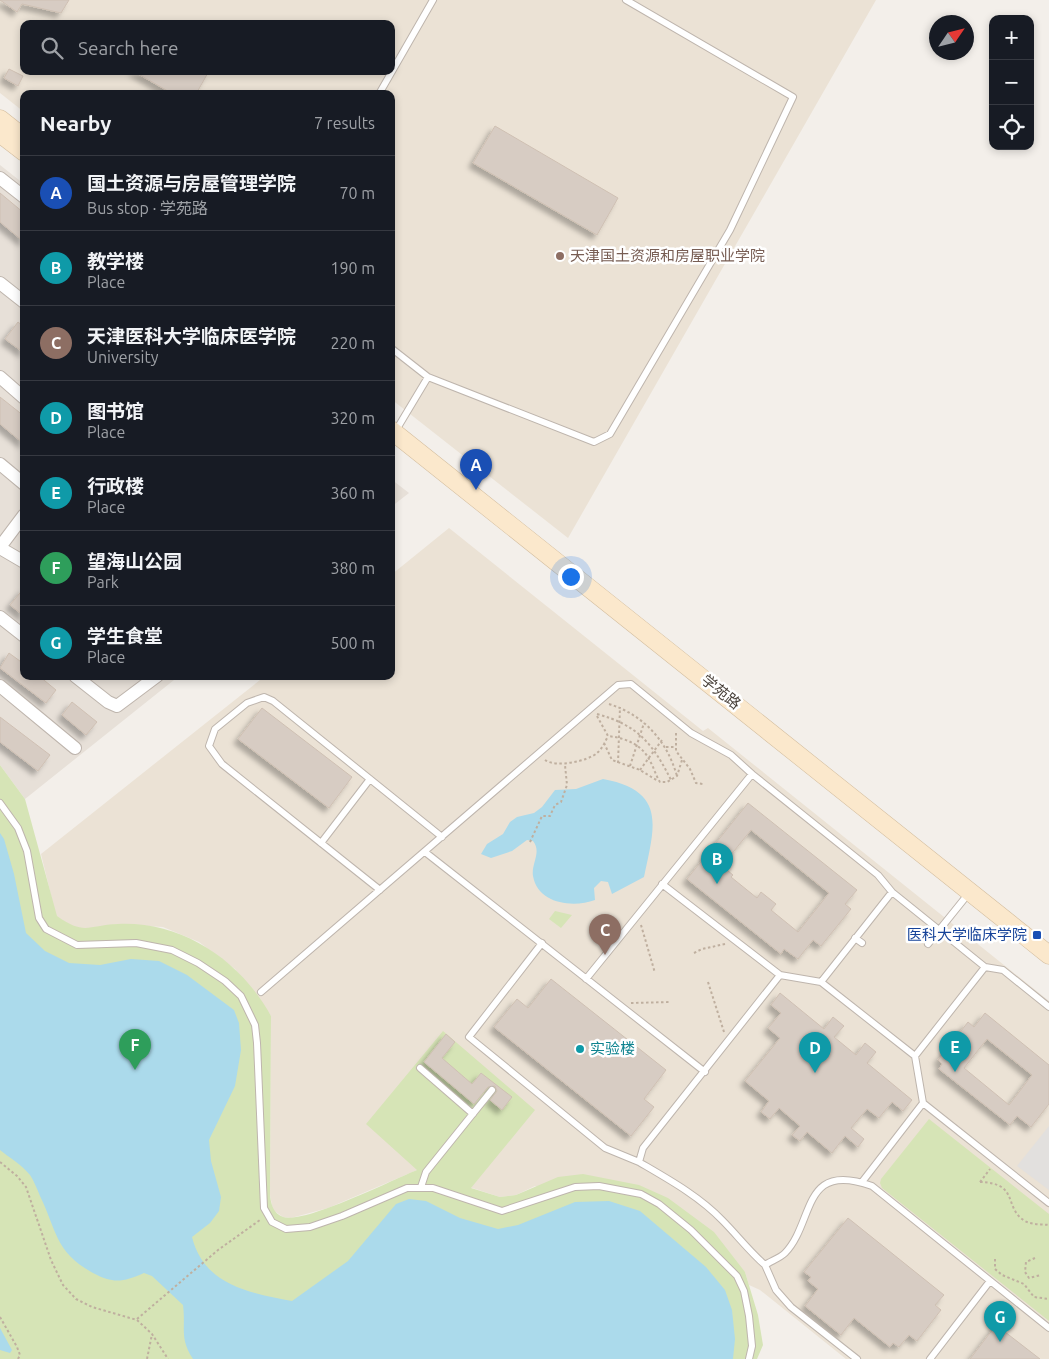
<!DOCTYPE html>
<html lang="en">
<head>
<meta charset="utf-8">
<style>
	body { margin:0; font-family:Ubuntu,"Noto Sans SC",sans-serif; background:#20242c; color:#f1f3f6 }
	.controls { position:absolute; right:15px; top:15px; display:grid; overflow:hidden; border-radius:10px; box-shadow:0 2px 8px #0003 }
	.controls button { width:45px; height:45px; display:grid; place-items:center; padding:0; border:0; border-bottom:1px solid #363941; background:#171b24; color:#f1f3f6; font:25px sans-serif }
	.compass { position:absolute; left:929px; top:15px; width:45px; height:45px; border-radius:50%; background:#171b24; box-shadow:0 2px 8px #0003; rotate:55deg }
	.you { position:absolute; left:570px; top:576px; width:18px; height:18px; margin:-12px; border:4px solid #fff; border-radius:50%; background:#1a73e8; box-shadow:0 0 0 8px #1a73e833 }
	.badge { display:grid; place-items:center; width:32px; height:32px; border-radius:50%; background:#ea2b2a; color:#fff; font-size:16px; font-weight:700 }
	.pin { position:absolute; translate:-50% -41px; filter:drop-shadow(0 1px 2px #0008) }
	.pin::after { content:''; position:absolute; top:26px; width:18px; height:15px; background:inherit; clip-path:polygon(0 0,100% 0,50% 100%) }
	.list { margin:0; padding:0; list-style:none }
	h2 { display:flex; justify-content:space-between; align-items:center; height:65px; margin:0; padding:0 20px; font-size:21px }
	h2 small { font-size:16px; font-weight:400; color:#9ea1a6 }
	.list li { display:grid; grid-template-columns:32px 1fr auto; gap:15px; align-items:center; box-sizing:border-box; height:75px; padding:0 20px; border-top:1px solid #363941 }
	.list b { display:block; font-size:19px; white-space:nowrap }
	.list p { margin:0; font-size:16px; white-space:nowrap; color:#9ea1a6 }
	.list em { font-size:16px; font-style:normal; color:#9ea1a6 }
	.icon { flex:none; width:28px; height:28px; fill:none; stroke:currentColor; stroke-width:2; stroke-linecap:round; stroke-linejoin:round }
	.map { position:relative; flex:none; width:1049px; height:1359px; overflow:hidden }
	.search { position:absolute; background:#171b24; box-shadow:0 2px 8px #0003; left:20px; top:20px; width:375px; height:55px; display:flex; align-items:center; gap:12px; box-sizing:border-box; padding:0 18px; border-radius:10px; color:#9ea1a6; font-size:19px }
	.panel { position:absolute; background:#171b24; box-shadow:0 2px 8px #0003; left:20px; top:90px; width:375px; height:590px; border-radius:10px }
	.map>svg:first-child { display:block }
</style>
</head>
<body>
<div class="map">
<svg width="1049" height="1359" viewBox="0 0 1049 1359">
	<defs>
		<filter id="shadow"><feDropShadow dx="-4.5" dy="4.5" stdDeviation="2.5" flood-color="#0004"/></filter>
	</defs>
	<rect width="100%" height="100%" fill="#f3efea"/>
	<path fill="#e7e0d8" d="M0,165L24,184V676H179L25,799L0,765Z
		M391,479L409,493L391,507Z"/>
	<path fill="#ebe2d5" fill-rule="evenodd" d="M0,0H876L568,538L391,399V94H24V112L0,93ZM24,24H391V71H24Z
		M449,528L703,731L708,728L1049,1001V1359H846L760,1290L749,1285L745,1272L535,1186L516,1195L500,1197L417,1170L328,1208L291,1218L283,1217L273,1210L270,1195L271,1016L235,969L199,942L163,927L118,924L89,929L72,927L56,916L41,854L265,676H391V575Z"/>
	<path fill="#d6e4b6" d="M0,765L25,799L57,916C85,936 88,925 118,924C183,921 241,961 271,1016L270,1195C271,1204 273,1213 283,1217C305,1224 392,1180 417,1170L366,1124L443,1031L535,1110L471,1188L500,1197L516,1195L558,1177L583,1174L639,1185L668,1198L714,1232L745,1272L758,1315L763,1345L757,1359H0Z
		M555,911L572,915L561,928L549,919Z
		M929,1119L1049,1214V1321L882,1188L880,1183L881,1179Z"/>
	<path fill="#e2e0de" d="M1049,1126V1190L1017,1166Z"/>
	<path fill="#abdaeb" d="M603,779C668,791 654,828 644,877L612,894L608,882L601,881L594,888L595,900C573,908 538,904 533,876C531,864 542,852 533,841L527,840L512,851L491,858L481,854L487,844L503,834L510,822L517,817L534,813L542,807L555,790L576,789Z
		M0,833L4,839L14,874L26,933L45,951L69,963L100,965L131,959L159,961L187,975L234,1010L239,1023L241,1050L235,1086L209,1140L211,1161L221,1197L219,1211L210,1223L192,1237C204,1285 249,1293 292,1301L348,1261L396,1204L409,1199L426,1201L460,1218L498,1229L518,1225L575,1202L609,1201L640,1211L706,1267L725,1290L732,1310L735,1339L733,1359H193C179,1338 186,1328 183,1305L152,1276L144,1273C123,1282 114,1284 93,1273C55,1252 57,1231 40,1196C37,1189 34,1181 30,1175C22,1165 10,1158 0,1150Z
		M0,1328L12,1350L10,1353L0,1350Z"/>
	<path fill="#d7ccc3" stroke="#cfc0b3" fill-rule="evenodd" filter="url(#shadow)" d="M0,0H69L61,13L22,4L17,12Z
		M9,69L23,76L18,86L4,78Z
		M133,71H209L196,94H173Z
		M495,126L618,198L597,235L473,163Z
		M0,193L24,213V242L0,222Z
		M18,322L24,327V353L5,339Z
		M0,397L24,416V444L0,424Z
		M24,588V616L10,605Z
		M9,653L24,664V676H39L56,690L46,703L0,668Z
		M72,702L97,722L86,735L62,715Z
		M262,708L352,777L329,808L238,739Z
		M0,717L50,755L38,771L0,742Z
		M748,803L857,890L845,904L851,909L821,946L813,940L798,959L784,949L781,954L687,879ZM751,830L829,893L798,932L771,910L776,904L761,892L757,898L731,877L733,875L722,866Z
		M551,979L666,1070L644,1099L654,1107L631,1136L494,1027L517,999L528,1008Z
		M780,993L824,1029L833,1017L844,1026L834,1037L856,1055L865,1043L876,1052L867,1063L912,1100L903,1111L892,1102L879,1118L867,1109L851,1128L864,1139L858,1147L845,1136L832,1153L807,1132L800,1141L792,1135L800,1126L779,1108L770,1119L761,1112L769,1101L745,1081L780,1038L768,1028L781,1013L771,1005Z
		M985,1013L1049,1065V1104L1031,1127L1017,1116L1010,1125L939,1069L942,1064L938,1060L968,1022L974,1027ZM987,1039L1032,1075L1009,1105L964,1068Z
		M446,1034L455,1042L442,1058L472,1084L481,1073L512,1097L502,1110L490,1100L497,1091L495,1086L488,1087L474,1104L424,1062Z
		M848,1218L944,1295L935,1305L941,1310L917,1341L909,1335L899,1347L893,1343L890,1347L854,1318L841,1335L805,1306L818,1289L808,1281L811,1277L804,1272Z
		M996,1325L1040,1359H970Z"/>
	<g fill="none" stroke-linecap="round" stroke-linejoin="round">
		<g stroke="#beb5ad" stroke-width="8">
			<path id="lane" d="M379,94L433,0
				M391,348L428,377L594,442L610,434L730,230L793,97L626,0
				M395,432L428,377
				M0,803L18,828L27,851L39,918L46,929L77,945L136,943L172,950L198,963L225,981L241,996L255,1025L257,1043L264,1208L272,1222L286,1229L310,1227L342,1216L407,1188H433L502,1211L575,1187L599,1186L641,1194L659,1204L691,1230L737,1276L744,1291L749,1316L752,1346L749,1359
				M321,843L370,779
				M425,852L705,1072
				M662,884L780,975L821,982
				M380,890L222,764L209,746L215,729L247,703L264,697L273,701L442,837
				M892,892L821,982L915,1056L985,967
				M855,938L862,943
				M542,943L469,1037L605,1148L639,1162
				M928,944L969,893
				M780,975L643,1148L639,1162C668,1179 699,1196 722,1220C737,1235 749,1251 765,1265C771,1261 780,1258 785,1253C815,1222 801,1160 872,1186L1049,1328
				M586,979L752,774L878,875L892,892L985,967L1003,970L1049,1007
				M261,992L618,685L631,684L691,733L731,755L752,774
				M420,1068L473,1114
				M923,1103L1049,1203
				M862,1182L923,1103L915,1056
				M421,1187L426,1172L492,1090
				M765,1265L776,1290L791,1307L857,1359
				M930,1359L990,1281"/>
		</g>
		<g stroke="#beb5ad" stroke-width="14">
			<path id="street" d="M0,178L24,197
				M0,283L24,302
				M0,377L24,398
				M0,464L24,484
				M0,547L24,515
				M0,548L24,562
				M0,617L24,636
				M75,676L108,702L117,706L157,676
				M0,686L75,748"/>
		</g>
		<g stroke="#d3bd9e" stroke-width="19">
			<path id="secondary" d="M0,119L24,138
				M2,135L24,152
				M391,430L1049,955"/>
		</g>
		<path stroke="#bfaf9f" stroke-width="2" stroke-dasharray="2.5 2.5" stroke-linecap="butt" d="M609,704C644,715 667,741 677,776
			M597,714C638,725 653,744 671,780
			M597,716L608,736C625,738 642,744 650,761C654,768 656,776 660,782H667L677,776L682,760
			M676,733V751L690,769L696,783L703,784
			M604,743L612,760L640,770L658,781
			M666,747H675
			M545,760C556,768 588,761 597,753C602,749 605,742 608,736
			M618,763L620,707
			M630,766L644,723
			M640,770L662,740
			M530,842L542,816H550L555,805L561,802L567,785L565,765
			M641,925L655,973
			M694,953L702,949L725,944
			M708,982L724,1032
			M631,1003L671,1002
			M0,1162L17,1176L26,1187L51,1260L63,1285L76,1299L92,1307L137,1320L152,1334L168,1359
			M980,1182C1020,1183 1003,1208 1025,1221C1032,1225 1041,1224 1049,1225
			M980,1182L990,1169
			M1035,1258L1026,1262L1025,1272L1029,1278L1041,1275
			M995,1259V1269L1002,1275L1024,1284L1034,1297L1049,1299
			M0,1317L17,1347L20,1355L18,1359
			M137,1319L218,1250L260,1220
			M147,1359L152,1334"/>
		<use href="#lane" stroke="#fff" stroke-width="6"/>
		<use href="#street" stroke="#fff" stroke-width="12"/>
		<use href="#secondary" stroke="#fbe8cc" stroke-width="18"/>
	</g>
	<circle fill="#8d6e63" stroke="#fff" stroke-width="2" cx="560" cy="256" r="5"/>
	<rect fill="#1a4fb4" stroke="#fff" stroke-width="2" x="1032" y="930" width="10" height="10" rx="2.5"/>
	<circle fill="#0f9aa8" stroke="#fff" stroke-width="2" cx="580" cy="1049" r="5"/>
	<g text-anchor="middle" stroke-width="5" stroke-linejoin="round" paint-order="stroke">
		<g font-size="15" fill="#785e54" stroke="#fff" text-anchor="start">
			<text x="570" y="261">天津国土资源和房屋职业学院</text>
		</g>
		<g font-size="15" fill="#473f38" stroke="#fff">
			<text transform="translate(721 692) rotate(39)" y="5">学苑路</text>
		</g>
		<g font-size="15" fill="#164399" stroke="#fff" text-anchor="end">
			<text x="1027" y="940">医科大学临床学院</text>
		</g>
		<g font-size="15" fill="#0d838f" stroke="#fff" text-anchor="start">
			<text x="590" y="1054">实验楼</text>
		</g>
	</g>
</svg>
<div class="controls">
<button>+</button>
<button>−</button>
<button><svg class="icon" aria-label="locate" viewBox="0 0 24 24"><circle cx="12" cy="12" r="6"/><path d="M12 2v4M12 18v4M2 12h4M18 12h4"/></svg></button>
</div>
<svg class="compass" viewBox="-18 -18 36 36"><path d="M0-13l5 13h-10z" fill="#e53935"/><path d="M0 13l5-13h-10z" fill="#9ea1a6"/></svg>
<div class="you"></div>
<div class="pin badge" style="left:476px;top:490px;background:#1a4fb4">A</div>
<div class="pin badge" style="left:717px;top:884px;background:#0f9aa8">B</div>
<div class="pin badge" style="left:605px;top:955px;background:#8d6e63">C</div>
<div class="pin badge" style="left:815px;top:1073px;background:#0f9aa8">D</div>
<div class="pin badge" style="left:955px;top:1072px;background:#0f9aa8">E</div>
<div class="pin badge" style="left:135px;top:1070px;background:#2e9e5b">F</div>
<div class="pin badge" style="left:1000px;top:1342px;background:#0f9aa8">G</div>
<div class="search"><svg class="icon" aria-label="search" viewBox="0 0 24 24"><circle cx="10" cy="10" r="6"/><path d="M15 15l6 6"/></svg>Search here</div>
<section class="panel">
<h2>Nearby<small>7 results</small></h2>
<ul class="list">
<li><span class="badge" style="background:#1a4fb4">A</span><div><b>国土资源与房屋管理学院</b><p>Bus stop · 学苑路</p></div><em>70 m</em></li>
<li><span class="badge" style="background:#0f9aa8">B</span><div><b>教学楼</b><p>Place</p></div><em>190 m</em></li>
<li><span class="badge" style="background:#8d6e63">C</span><div><b>天津医科大学临床医学院</b><p>University</p></div><em>220 m</em></li>
<li><span class="badge" style="background:#0f9aa8">D</span><div><b>图书馆</b><p>Place</p></div><em>320 m</em></li>
<li><span class="badge" style="background:#0f9aa8">E</span><div><b>行政楼</b><p>Place</p></div><em>360 m</em></li>
<li><span class="badge" style="background:#2e9e5b">F</span><div><b>望海山公园</b><p>Park</p></div><em>380 m</em></li>
<li><span class="badge" style="background:#0f9aa8">G</span><div><b>学生食堂</b><p>Place</p></div><em>500 m</em></li>
</ul>
</section>
</div>
</body>
</html>
